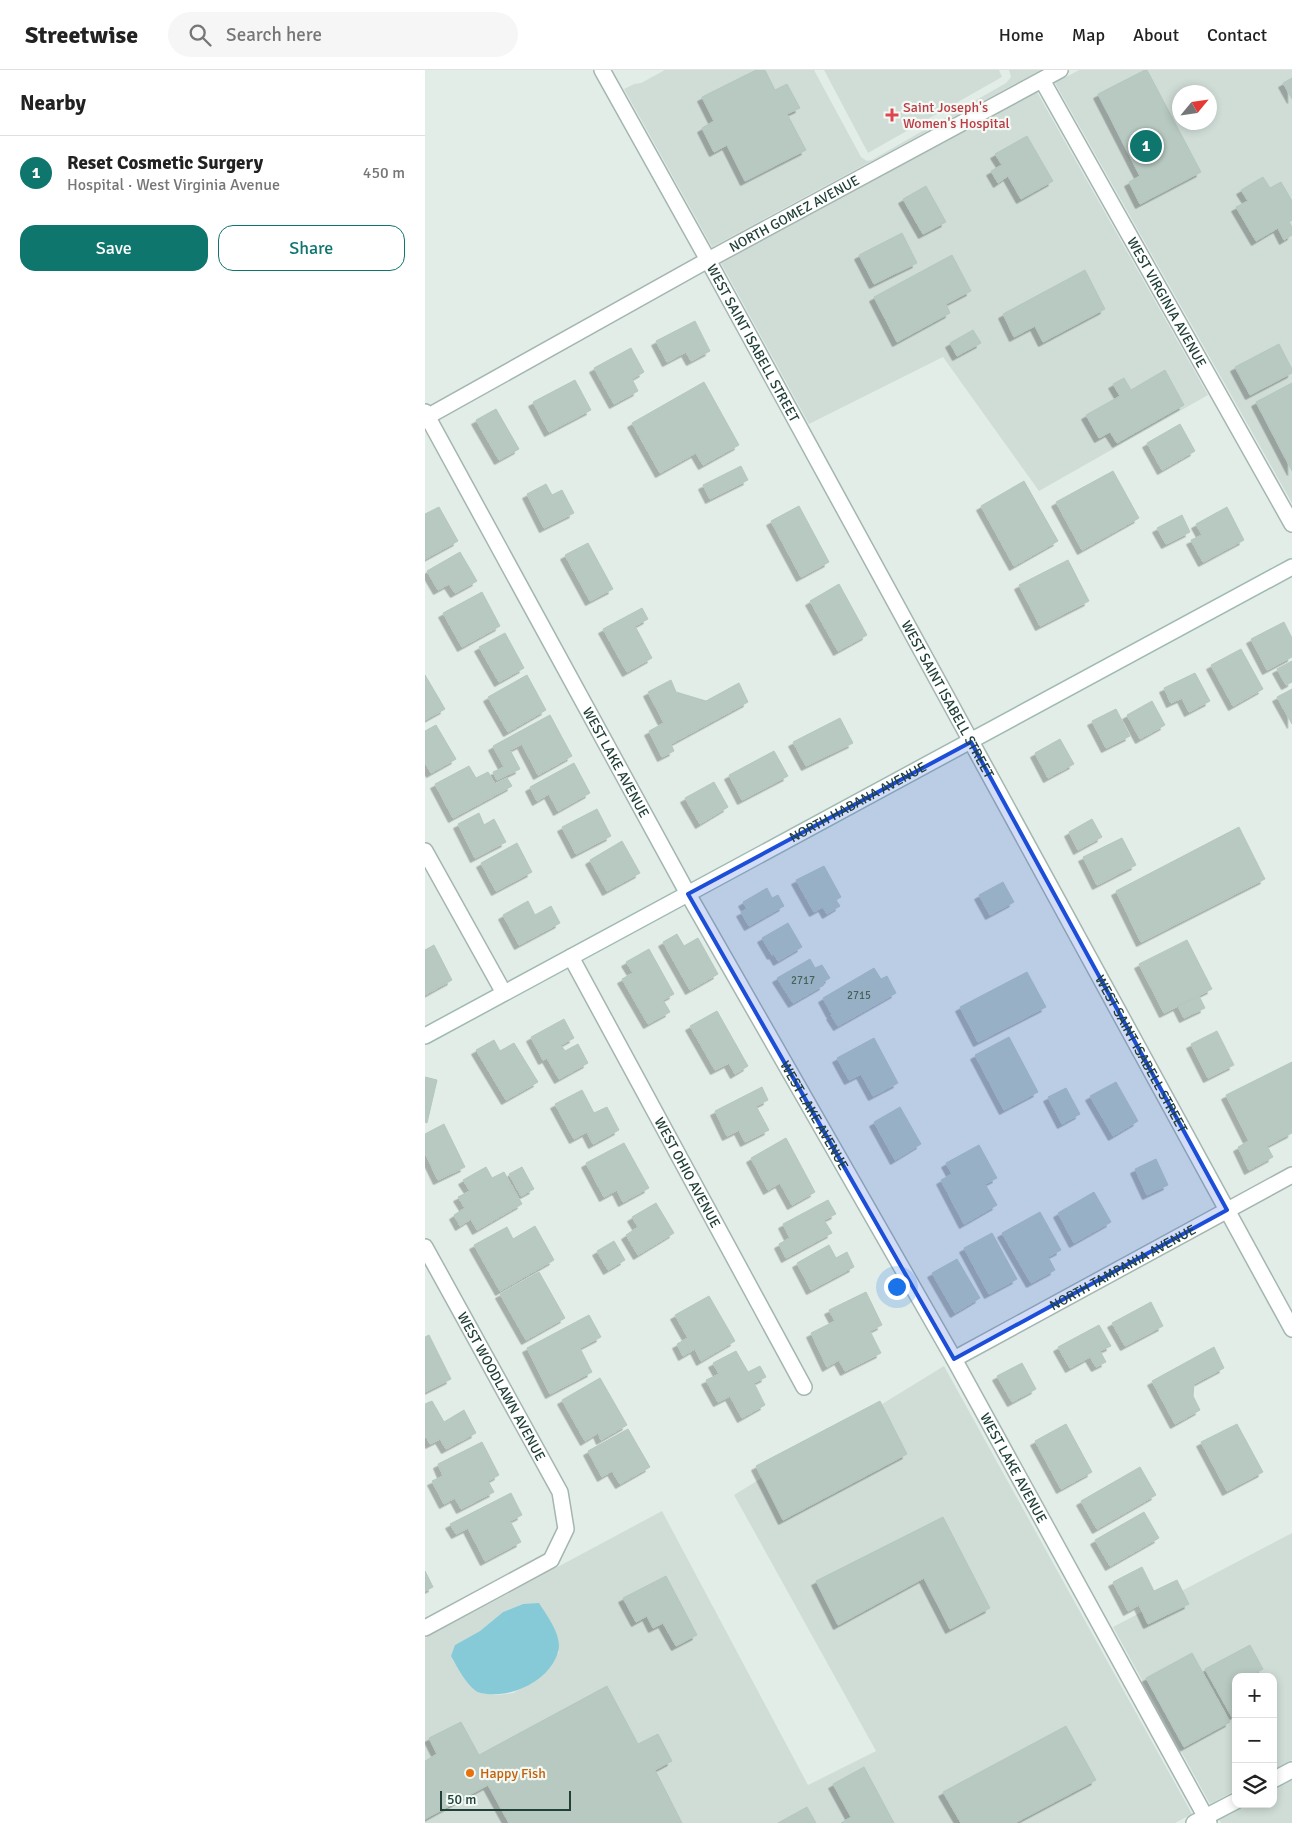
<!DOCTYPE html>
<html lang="en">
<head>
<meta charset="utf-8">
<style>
	body { margin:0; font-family:Signika,sans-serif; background:#f6f6f6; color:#222 }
	.controls { position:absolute; right:15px; bottom:15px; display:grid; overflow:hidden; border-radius:10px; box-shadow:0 2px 8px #0003 }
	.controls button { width:45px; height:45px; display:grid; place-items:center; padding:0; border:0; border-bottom:1px solid #e0e0e0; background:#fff; color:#222; font:25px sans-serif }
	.compass { position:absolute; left:747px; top:15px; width:45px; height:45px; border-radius:50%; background:#fff; box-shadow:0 2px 8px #0003; rotate:61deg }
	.scale { position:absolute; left:15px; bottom:12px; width:131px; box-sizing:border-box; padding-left:5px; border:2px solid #204038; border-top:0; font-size:14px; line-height:18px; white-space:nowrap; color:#204038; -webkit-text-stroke:4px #f3faf6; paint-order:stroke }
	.you { position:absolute; left:471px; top:1216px; width:18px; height:18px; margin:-12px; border:4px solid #fff; border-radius:50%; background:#1a73e8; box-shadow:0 0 0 8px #1a73e833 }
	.badge { display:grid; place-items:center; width:32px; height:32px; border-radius:50%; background:#0f766e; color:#fff; font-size:16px; font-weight:700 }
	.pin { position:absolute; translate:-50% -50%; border:2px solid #fff; box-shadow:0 1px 5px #0006 }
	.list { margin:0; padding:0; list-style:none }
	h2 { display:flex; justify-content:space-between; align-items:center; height:65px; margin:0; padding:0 20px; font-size:21px }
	h2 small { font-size:16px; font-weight:400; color:#767676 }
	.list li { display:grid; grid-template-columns:32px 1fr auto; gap:15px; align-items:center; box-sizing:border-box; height:75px; padding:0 20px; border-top:1px solid #e0e0e0 }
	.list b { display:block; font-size:19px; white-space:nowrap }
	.list p { margin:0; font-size:16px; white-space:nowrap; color:#767676 }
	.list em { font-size:16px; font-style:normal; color:#767676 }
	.actions { display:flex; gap:10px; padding:15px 20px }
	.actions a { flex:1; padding:11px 0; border:1px solid #0f766e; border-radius:15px; text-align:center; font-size:18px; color:#0f766e }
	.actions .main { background:#0f766e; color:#fff }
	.icon { flex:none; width:28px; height:28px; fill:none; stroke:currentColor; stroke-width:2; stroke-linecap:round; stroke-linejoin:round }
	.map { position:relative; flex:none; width:867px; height:1753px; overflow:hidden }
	header { display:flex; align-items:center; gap:30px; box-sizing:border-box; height:70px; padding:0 25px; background:#fff; border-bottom:1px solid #e0e0e0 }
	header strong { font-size:24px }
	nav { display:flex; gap:28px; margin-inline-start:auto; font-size:18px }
	.search { width:350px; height:45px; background:#f6f6f6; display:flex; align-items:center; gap:12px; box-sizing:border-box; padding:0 18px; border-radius:28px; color:#767676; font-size:19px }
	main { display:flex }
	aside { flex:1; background:#fff }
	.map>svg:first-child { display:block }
</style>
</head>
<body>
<header>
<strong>Streetwise</strong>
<div class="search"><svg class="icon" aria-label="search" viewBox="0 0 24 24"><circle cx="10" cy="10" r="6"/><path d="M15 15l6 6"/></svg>Search here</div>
<nav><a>Home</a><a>Map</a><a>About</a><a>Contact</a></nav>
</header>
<main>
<aside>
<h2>Nearby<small></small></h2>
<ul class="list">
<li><span class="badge">1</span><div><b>Reset Cosmetic Surgery</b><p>Hospital · West Virginia Avenue</p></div><em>450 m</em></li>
</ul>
<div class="actions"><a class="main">Save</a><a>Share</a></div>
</aside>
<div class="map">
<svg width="867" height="1753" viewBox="0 0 867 1753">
	<defs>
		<filter id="shadow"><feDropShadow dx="-4.5" dy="4.5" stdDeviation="0" flood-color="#0004"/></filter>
	</defs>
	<rect width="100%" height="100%" fill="#e2ede8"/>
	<path fill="#d0ddd7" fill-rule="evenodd" d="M240,0H389L436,87L442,91L447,90L581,13L586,7L584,0H616L287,177L199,19L209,14L216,13Z
		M399,0H574L577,7L443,83Z
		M654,0H867V433L630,13ZM754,22H784V52H754Z
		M612,22L783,325L614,421L518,287L384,354L296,193Z
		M519,1296L767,1744L750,1753H0V1568L237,1441L383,1715L451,1681L309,1425ZM98,1534L134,1582L119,1604L88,1623L72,1625L52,1622L30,1575L55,1561L78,1542Z
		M867,1463V1690L848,1700V1607H811V1720L785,1734L688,1557Z
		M867,1710V1753H796L794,1750L823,1734H848V1720Z"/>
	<path fill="#86cad7" d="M114,1533C122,1546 138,1566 133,1582C125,1610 89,1627 62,1624C58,1623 53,1623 51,1621C40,1613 33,1598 26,1586L30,1575L55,1561L78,1542L98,1534Z"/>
	<path fill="#b7c9c1" stroke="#b4c8bf" filter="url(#shadow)" d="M331,0H340L350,20L362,14L375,38L362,44L381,80L320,111L302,75L289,82L277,58L289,51L277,27Z
		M720,0H722L776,102L715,134L704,112L715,106L673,24Z
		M867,8V29L858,13Z
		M602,66L628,111L596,129L583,106L573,113L566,101L577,95L570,84Z
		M838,107L845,118L856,112L867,131V150L864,152L867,157V165L859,170L853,158L831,171L811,137L823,131L816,120Z
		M501,116L521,152L498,164L478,129Z
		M477,163L492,193L449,214L434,185Z
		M527,185L546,221L521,234L525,243L472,272L449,227Z
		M660,200L680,239L618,272L610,256L589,267L578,244Z
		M270,251L285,281L266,291L261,282L242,292L231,271Z
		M548,260L556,273L532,286L525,273Z
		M854,274L867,299V303L825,325L810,297Z
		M206,278L219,302L207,309L213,321L189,334L169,298Z
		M740,300L759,335L692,373L685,362L674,368L661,345L695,326L688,314L699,308L706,320Z
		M150,310L166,340L124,362L108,332Z
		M279,312L314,375L278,395L271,383L235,403L207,353Z
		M867,313V401L831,332Z
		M71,339L94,379L74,390L51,350Z
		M755,354L770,381L737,400L722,373Z
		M316,396L323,410L285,429L278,415Z
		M688,401L714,448L657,480L631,432Z
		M599,411L633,471L589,496L556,436Z
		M121,414L127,425L137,420L149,443L119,458L102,424Z
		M374,436L404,492L376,507L346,451Z
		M14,437L33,471L0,489V444Z
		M802,437L819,470L778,492L766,470L777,465L771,454Z
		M757,445L765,462L741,474L732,458Z
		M163,473L188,519L165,531L140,485Z
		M35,482L52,511L30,523L24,514L13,520L2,501Z
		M643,490L664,531L615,556L594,515Z
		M414,514L442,565L413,581L385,531Z
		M57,522L75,556L37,577L18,543Z
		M217,538L223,549L210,556L227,588L202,602L178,559Z
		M859,552L867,568V587L842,600L826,569Z
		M80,563L99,598L74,612L54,577Z
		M816,579L838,619L808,636L786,595Z
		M867,591V612L861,615L852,599Z
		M770,603L785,631L764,642L757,628L746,633L739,618Z
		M0,605L20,639L0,650Z
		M102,605L121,640L83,662L63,627Z
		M246,610L251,622L281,631L314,613L323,632L246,674L249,681L237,687L224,661L239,653L223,622Z
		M867,619V654L852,627Z
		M727,631L740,655L715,669L702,645Z
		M691,639L705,666L681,678L667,651Z
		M125,645L147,686L113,705L97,674L85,680L95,699L72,710L68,702L79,697L68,676Z
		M415,648L428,673L381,696L368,672Z
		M11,655L31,689L6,703L0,693V661Z
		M635,669L649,694L623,708L610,683Z
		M349,681L363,706L317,730L304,705Z
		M149,693L165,723L133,741L124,724L112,731L105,717Z
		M44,696L51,708L63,702L70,714L82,708L87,716L28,748L10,714Z
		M289,712L303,737L275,754L260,728Z
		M172,739L186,766L151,784L137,757Z
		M54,743L59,755L69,749L81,772L50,788L33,754Z
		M667,749L677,767L653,780L644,762Z
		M814,757L840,809L716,872L691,821Z
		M697,768L711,795L672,815L658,787Z
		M197,771L215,803L182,821L165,790Z
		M92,773L107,802L71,821L56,793Z
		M399,796L416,827L411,830L415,836L402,844L398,837L389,842L371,810Z
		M578,812L589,832L565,845L554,825Z
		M342,818L347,828L353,825L359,836L324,856L316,842L322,839L318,832Z
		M103,831L110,845L126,836L135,853L94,875L78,845Z
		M363,853L377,877L353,891L349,884L347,885L337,868Z
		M252,864L259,876L273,868L293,904L265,920L238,872Z
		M762,870L787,919L739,943L714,894Z
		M9,875L27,910L0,925V880Z
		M224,879L249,924L238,930L245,942L223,954L197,909L208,903L201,892Z
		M385,889L390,898L397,895L405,908L398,912L399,915L368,933L352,908Z
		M449,898L456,909L462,906L471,923L413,956L406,945L408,944L406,943L398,928Z
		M602,902L621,937L553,972L535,937Z
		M774,926L780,938L759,948L753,936Z
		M292,941L323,996L310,1004L304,993L290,1000L265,956Z
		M139,949L149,968L136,975L140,981L153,974L163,993L134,1009L122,988L118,990L106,967Z
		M792,961L809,995L783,1008L766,974Z
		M584,967L613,1022L579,1040L550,985Z
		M449,968L473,1013L448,1026L436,1004L424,1010L412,988Z
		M69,970L75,981L89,973L113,1012L81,1030L51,980Z
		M867,992V1063L842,1076L848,1087L824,1100L813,1077L824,1071L801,1025Z
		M0,1007L12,1010L2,1053L0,1052Z
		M691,1012L713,1051L688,1066L665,1026Z
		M337,1017L343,1030L331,1036L344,1060L320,1072L314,1060L302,1066L290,1041Z
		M641,1018L655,1044L637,1054L623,1027Z
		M157,1020L169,1043L182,1037L194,1060L168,1074L162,1062L149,1069L130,1034Z
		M475,1037L496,1074L470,1090L449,1052Z
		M19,1054L40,1097L13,1110L0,1083V1064Z
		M361,1068L390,1122L367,1135L355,1113L343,1120L326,1088Z
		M199,1073L224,1118L198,1132L192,1120L179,1127L161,1093Z
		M554,1075L572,1108L560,1114L572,1135L539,1154L516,1110L527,1104L521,1093Z
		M731,1089L743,1115L722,1125L710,1099Z
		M61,1097L67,1108L79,1102L97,1134L52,1160L46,1149L35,1156L29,1145L40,1138L33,1127L45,1121L38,1110Z
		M97,1097L109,1119L96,1126L84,1104Z
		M669,1122L686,1152L649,1173L633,1143Z
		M403,1130L411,1144L399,1150L407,1163L361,1188L354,1174L365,1168L358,1154Z
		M231,1133L249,1163L213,1185L201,1165L213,1157L207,1147Z
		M615,1142L636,1180L623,1187L630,1200L606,1213L577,1163Z
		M110,1156L129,1190L75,1221L49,1175L82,1157L88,1169Z
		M567,1163L592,1209L564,1224L539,1178Z
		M189,1171L200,1190L183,1200L172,1181Z
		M404,1175L411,1188L422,1182L429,1197L386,1220L372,1193Z
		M532,1189L555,1228L530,1243L507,1203Z
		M114,1202L140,1248L101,1270L75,1224Z
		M441,1222L457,1255L445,1261L456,1283L420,1301L414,1290L402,1297L386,1263L410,1251L404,1240Z
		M284,1226L310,1271L276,1291L270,1279L258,1286L252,1274L263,1268L250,1245Z
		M726,1232L738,1256L700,1276L687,1253Z
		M164,1245L176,1267L155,1278L167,1302L125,1324L102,1278Z
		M674,1255L686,1276L675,1281L681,1292L671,1297L665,1287L645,1298L633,1277Z
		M4,1265L26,1309L0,1322V1267Z
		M789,1277L799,1298L769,1314L768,1326L775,1340L750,1354L727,1311Z
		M311,1281L323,1302L335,1296L341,1307L329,1313L340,1335L317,1348L305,1326L293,1332L281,1310L294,1304L288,1293Z
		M597,1293L611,1319L587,1332L572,1306Z
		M175,1308L202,1355L176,1370L173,1363L160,1371L137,1330Z
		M7,1331L19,1352L39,1340L51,1363L21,1379L15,1369L5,1374L0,1365V1334Z
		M455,1331L482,1384L358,1450L331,1396Z
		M641,1354L667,1402L636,1419L610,1371Z
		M812,1354L838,1402L802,1421L776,1372Z
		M203,1359L225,1397L195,1414L187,1401L177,1407L163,1381Z
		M57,1372L74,1405L63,1411L69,1422L36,1439L30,1428L19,1434L7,1411L18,1406L13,1394Z
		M715,1397L731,1425L672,1459L656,1431Z
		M86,1423L97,1445L85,1451L96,1472L60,1491L43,1458L31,1464L25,1454Z
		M719,1442L734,1468L685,1496L670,1470Z
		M518,1447L565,1538L525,1559L499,1508L413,1555L391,1511Z
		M717,1497L729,1521L752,1510L764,1534L723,1554L714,1535L703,1541L688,1512Z
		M0,1501L8,1517L0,1521Z
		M241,1506L272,1565L251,1576L238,1553L228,1558L222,1546L211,1552L198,1528Z
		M825,1575L838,1599L823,1607H811V1644L807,1647L780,1599Z
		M767,1583L805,1652L759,1677L721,1608Z
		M182,1616L213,1674L233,1664L247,1691L230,1700L257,1753H84L63,1715L0,1749V1691L12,1684L4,1668L36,1652L54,1685Z
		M641,1656L671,1710L590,1753H536L518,1722Z
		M439,1697L469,1753H416L426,1747L408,1714Z
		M382,1737L391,1753H353Z"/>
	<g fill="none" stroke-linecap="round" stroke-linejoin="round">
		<g stroke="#a4b6b0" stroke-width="18">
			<g id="street">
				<path id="s1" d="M177,0L283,190L867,1259"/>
				<path id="s2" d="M617,10L867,454"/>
				<path id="s3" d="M0,342L263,824L529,1289L784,1753"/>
				<path id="s4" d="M0,348L283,190L635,0"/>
				<path d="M0,781L79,923"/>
				<path id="s5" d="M146,887L379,1317"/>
				<path id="s6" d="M0,1177L135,1422L141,1459L126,1490L0,1558"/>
				<path id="s7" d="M529,1289L867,1105"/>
			</g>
		</g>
		<g stroke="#9fbab1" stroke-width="18">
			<g id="secondary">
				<path id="s8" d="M0,966L867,497"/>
				<path d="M848,1710L867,1700"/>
				<path d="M769,1753L811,1731"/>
			</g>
		</g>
		<use href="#street" stroke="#fff" stroke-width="15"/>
		<use href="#secondary" stroke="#fff" stroke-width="15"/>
	</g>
	<path fill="#1d4ed8" fill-opacity="0.2" stroke="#1d4ed8" stroke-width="4" stroke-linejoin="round" d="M546,672L802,1140L529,1289L263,824Z"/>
	<path fill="#e0444e" stroke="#f3faf6" stroke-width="2" d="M464.5 37.5h5v5h5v5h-5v5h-5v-5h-5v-5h5z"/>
	<circle fill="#e8710a" stroke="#f3faf6" stroke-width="2" cx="45" cy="1703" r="5"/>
	<g text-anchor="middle" stroke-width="4.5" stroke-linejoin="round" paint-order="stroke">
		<g font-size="11" fill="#46625a">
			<text x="378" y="914">2717</text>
			<text x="434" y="929">2715</text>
		</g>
		<g font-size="14" fill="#be3a42" stroke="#f3faf6" text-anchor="start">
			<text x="478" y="42">Saint Joseph's<tspan x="478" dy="16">Women's Hospital</tspan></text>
		</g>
		<g font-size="14" fill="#204038" stroke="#f3faf6">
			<text dy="5" stroke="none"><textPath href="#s4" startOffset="422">NORTH GOMEZ AVENUE</textPath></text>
			<text dy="5" stroke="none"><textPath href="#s2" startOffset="255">WEST VIRGINIA AVENUE</textPath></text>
			<text dy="5" stroke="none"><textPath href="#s1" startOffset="312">WEST SAINT ISABELL STREET</textPath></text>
			<text dy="5" stroke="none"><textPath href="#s1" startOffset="718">WEST SAINT ISABELL STREET</textPath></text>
			<text dy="5" stroke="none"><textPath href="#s3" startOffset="399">WEST LAKE AVENUE</textPath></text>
			<text dy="5" stroke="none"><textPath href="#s8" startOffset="492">NORTH HABANA AVENUE</textPath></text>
			<text dy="5" stroke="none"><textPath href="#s1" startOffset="1122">WEST SAINT ISABELL STREET</textPath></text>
			<text dy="5" stroke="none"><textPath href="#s3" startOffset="804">WEST LAKE AVENUE</textPath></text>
			<text dy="5" stroke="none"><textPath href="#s5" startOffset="245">WEST OHIO AVENUE</textPath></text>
			<text dy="5" stroke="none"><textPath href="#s7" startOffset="192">NORTH TAMPANIA AVENUE</textPath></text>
			<text dy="5" stroke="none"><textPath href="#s6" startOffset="159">WEST WOODLAWN AVENUE</textPath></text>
			<text dy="5" stroke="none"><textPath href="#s3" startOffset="1209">WEST LAKE AVENUE</textPath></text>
		</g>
		<g font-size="14" fill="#c56008" stroke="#f3faf6" text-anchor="start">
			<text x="55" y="1708">Happy Fish</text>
		</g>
	</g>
</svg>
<div class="controls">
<button>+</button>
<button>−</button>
<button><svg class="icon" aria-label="layers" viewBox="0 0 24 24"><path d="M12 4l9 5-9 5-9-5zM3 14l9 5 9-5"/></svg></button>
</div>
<svg class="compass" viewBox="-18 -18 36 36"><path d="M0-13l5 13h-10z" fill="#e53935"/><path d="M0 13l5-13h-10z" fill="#767676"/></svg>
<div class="scale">50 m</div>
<div class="you"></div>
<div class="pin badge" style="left:721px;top:76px">1</div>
</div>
</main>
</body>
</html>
